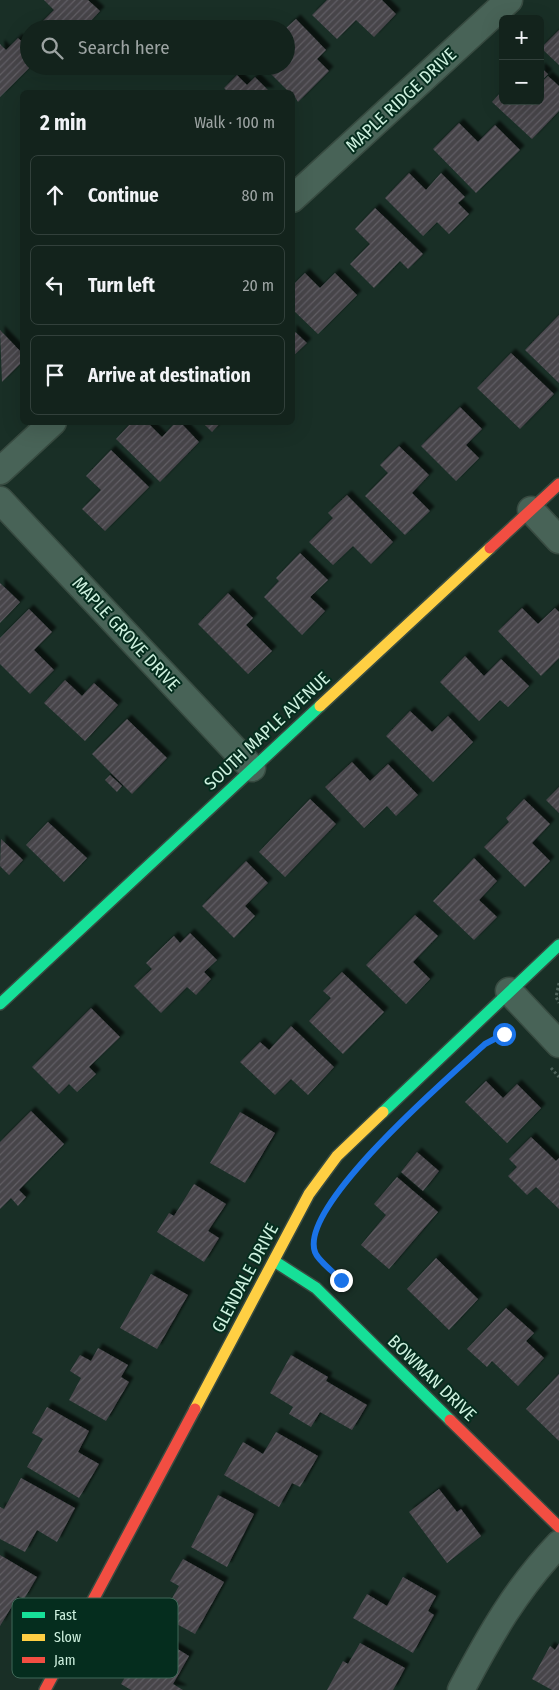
<!DOCTYPE html>
<html lang="en">
<head>
<meta charset="utf-8">
<style>
	body { margin:0; font-family:"Fira Sans Condensed",sans-serif; background:#1c2b25; color:#f1f3f6 }
	.controls { position:absolute; right:15px; top:15px; display:grid; overflow:hidden; border-radius:8px; box-shadow:0 5px 20px #0002 }
	.controls button { width:45px; height:45px; display:grid; place-items:center; padding:0; border:0; border-bottom:1px solid #32403b; background:#13231c; color:#f1f3f6; font:25px sans-serif }
	.stop { position:absolute; width:15px; height:15px; margin:-11px; border:4px solid #1a73e8; border-radius:50%; background:#fff }
	.stop.end { background:#1a73e8; border-color:#fff; box-shadow:0 1px 5px #0008 }
	.list { margin:0; padding:0; list-style:none }
	h2 { display:flex; justify-content:space-between; align-items:center; height:65px; margin:0; padding:0 20px; font-size:21px }
	h2 small { font-size:16px; font-weight:400; color:#9da4a3 }
	.list li { display:grid; grid-template-columns:32px 1fr auto; gap:15px; align-items:center; box-sizing:border-box; height:80px; margin:0 10px 10px; padding:0 10px; border:1px solid #32403b; border-radius:8px }
	.list b { display:block; font-size:19px; white-space:nowrap }
	.list em { font-size:16px; font-style:normal; color:#9da4a3 }
	.icon { flex:none; width:28px; height:28px; fill:none; stroke:currentColor; stroke-width:2; stroke-linecap:round; stroke-linejoin:round }
	.map { position:relative; flex:none; width:559px; height:1690px; overflow:hidden }
	.search { position:absolute; background:#13231c; box-shadow:0 5px 20px #0002; left:20px; top:20px; width:275px; height:55px; display:flex; align-items:center; gap:12px; box-sizing:border-box; padding:0 18px; border-radius:28px; color:#9da4a3; font-size:19px }
	.panel { position:absolute; background:#13231c; box-shadow:0 5px 20px #0002; left:20px; top:90px; width:275px; height:335px; border-radius:8px }
	.map>svg:first-child { display:block }
</style>
</head>
<body>
<div class="map">
<svg width="559" height="1690" viewBox="0 0 559 1690">
	<defs>
		<pattern id="building-hatch" width="6" height="6" patternUnits="userSpaceOnUse" patternTransform="scale(1.25)"><rect width="6" height="6" fill="#47444a"/><path d="M-1 1l2-2M0 6l6-6M5 7l2-2" fill="none" stroke="#605f64"/></pattern>
		<filter id="shadow"><feDropShadow dx="4.5" dy="-4.5" stdDeviation="1" flood-color="#0009"/></filter>
	</defs>
	<rect width="100%" height="100%" fill="#192f26"/>
	<path fill="url(#building-hatch)" filter="url(#shadow)" d="M44,0H88L100,11L83,29H35L54,10Z
		M327,0H382L396,14L374,37L356,20L337,39L312,15Z
		M296,19L326,50L317,59L329,71L298,102L292,92H289L265,68L286,66V28Z
		M559,30V65L541,48Z
		M18,38L29,48V66H31L0,97V44L6,50Z
		M540,67L548,74L540,82Z
		M237,75L247,85L255,77L270,92H228L224,88Z
		M548,76L559,86V111L532,139L492,102L503,90V101H540V84Z
		M459,123L478,142L495,125L520,150L476,193L433,149Z
		M409,173L426,190L441,173L465,197L458,203L469,214L449,234L437,222L423,236L385,198Z
		M375,208L423,254L408,269L400,261L374,288L350,264L370,244L355,229Z
		M305,273L320,288L335,273L357,295L318,334L292,309V286Z
		M559,315V383L525,350Z
		M292,329L307,343L292,357Z
		M0,330L22,353V362L2,382Z
		M511,353L554,394L520,429L477,388Z
		M460,407L482,429L466,445L479,458L456,481L421,446Z
		M132,422H147L162,437L176,422H180L199,442L160,482L116,439Z
		M202,422H221L212,432Z
		M399,446L429,475L412,493L430,511L405,535L365,496L388,473L380,465Z
		M111,450L149,487L105,531L82,509L101,490L86,476Z
		M347,495L393,542L371,564L353,546L333,565L309,542L333,518L328,513Z
		M300,553L328,580L310,597L325,611L302,635L264,597L279,581L276,578Z
		M0,583L20,602L0,623Z
		M228,593L253,618L246,625L272,651L248,674L198,624Z
		M522,608L538,624L555,608L559,612V658L541,676L498,631Z
		M29,609L52,632L34,650L54,670L30,694L0,664V638Z
		M465,656L484,676L501,659L529,686L508,707L500,700L479,721L440,682Z
		M65,680L82,696L94,683L118,705L85,741L44,703Z
		M410,711L432,732L448,716L473,742L433,782L386,736Z
		M127,719L167,758L132,794L92,754Z
		M352,762L370,781L388,764L418,795L396,816L387,806L364,828L325,787Z
		M110,775L122,786L117,792L105,780Z
		M559,787V813L546,800Z
		M310,799L336,824L285,877L259,852Z
		M524,799L550,824L532,843L550,861L525,887L484,847L509,822L506,818Z
		M48,822L87,858L64,882L26,845Z
		M1,839L23,860L9,875L0,866Z
		M474,858L497,881L479,900L497,917L474,940L433,901Z
		M246,861L268,883L245,906L255,916L234,938L202,906Z
		M415,915L438,936L413,962L430,979L406,1004L366,965Z
		M190,933L217,960L204,972L211,979L196,995L187,987L161,1013L134,986L152,969L146,963L174,936L180,943Z
		M342,972L384,1012L343,1054L309,1021L331,998L323,991Z
		M91,1008L120,1037L89,1067L96,1074L77,1092L69,1084L59,1094L32,1067Z
		M291,1026L334,1067L308,1095L291,1079L275,1095L240,1062L260,1042L269,1050Z
		M486,1081L503,1098L517,1084L541,1108L507,1143L465,1102Z
		M31,1111L64,1144L19,1190L26,1197L18,1206L11,1198L0,1209V1142Z
		M240,1112L275,1133L245,1183L210,1163Z
		M531,1137L556,1161L559,1158V1209L536,1187L527,1195L508,1176L517,1167L509,1159Z
		M417,1152L439,1171L423,1191L401,1172Z
		M397,1177L438,1212L389,1269L361,1245L386,1215L374,1204Z
		M194,1184L226,1204L208,1231L219,1238L204,1262L157,1232L169,1213L174,1216Z
		M436,1258L478,1299L449,1330L407,1289Z
		M151,1274L188,1295L157,1349L120,1328Z
		M506,1308L534,1333L526,1341L544,1358L518,1386L492,1361L487,1367L467,1349Z
		M98,1348L128,1365L121,1377L129,1382L106,1421L69,1400L81,1378L70,1371L80,1355L91,1361Z
		M291,1355L328,1377L326,1381L367,1405L352,1430L320,1412L311,1427L289,1414L293,1407L270,1393Z
		M559,1374V1441L526,1409Z
		M47,1407L89,1431L78,1452L99,1464L79,1498L27,1467L43,1439L32,1433Z
		M276,1432L318,1456L300,1487L292,1483L279,1507L224,1475L243,1442L263,1454Z
		M21,1478L75,1508L57,1542L37,1530L25,1552L0,1539V1507L4,1509Z
		M439,1489L457,1512L461,1509L481,1536L447,1563L409,1512Z
		M218,1495L254,1514L227,1567L191,1547Z
		M0,1555L37,1577L24,1599L18,1596L0,1626Z
		M183,1559L224,1582L195,1634L162,1616L179,1586L170,1581Z
		M403,1577L436,1596L428,1611L434,1615L413,1653L353,1618L367,1594L387,1606Z
		M156,1636L189,1656L173,1684L183,1690H131L121,1684L141,1650L146,1653Z
		M360,1643L405,1668L393,1690H327L343,1661L348,1664Z
		M559,1643V1690H552L532,1679L550,1646L555,1650Z"/>
	<g fill="none" stroke-linecap="round" stroke-linejoin="round">
		<g stroke="#384b41" stroke-width="29">
			<path id="street" d="M292,199L509,0
				M0,471L53,422
				M0,500L252,768
				M531,510L559,540
				M509,991L559,1044
				M461,1690C490,1635 516,1589 559,1544"/>
		</g>
		<g stroke="#384b41" stroke-width="14">
			<path id="fast" d="M0,1004L320,706
				M383,1112L559,945
				M274,1261L316,1288L450,1420"/>
		</g>
		<g stroke="#384b41" stroke-width="14">
			<path id="slow" d="M320,706L490,548
				M195,1409L309,1194L337,1156L383,1112"/>
		</g>
		<g stroke="#384b41" stroke-width="14">
			<path id="jam" d="M490,548L559,484
				M450,1420L559,1527
				M45,1690L195,1409"/>
		</g>
		<path stroke="#4d6159" stroke-width="3" stroke-dasharray="2.5 2.5" stroke-linecap="butt" d="M559,983L556,997L559,1003
			M502,1035L516,1036
			M551,1068L559,1077
			M314,1241L315,1253L320,1258"/>
		<use href="#street" stroke="#486357" stroke-width="26"/>
		<use href="#fast" stroke="#16e098" stroke-width="11"/>
		<use href="#slow" stroke="#ffcf43" stroke-width="11"/>
		<use href="#jam" stroke="#f24e42" stroke-width="11"/>
	</g>
	<g fill="none" stroke-linecap="round" stroke-linejoin="round">
		<path stroke="#1a73e8" stroke-width="6" d="M341,1280C334,1272 318,1261 315,1252C298,1206 451,1075 485,1044L504,1034"/>
	</g>
	<g text-anchor="middle" stroke-width="4" stroke-linejoin="round" paint-order="stroke">
		<g font-size="18" fill="#cef1df" stroke="#052d1e">
			<text transform="translate(401 100) rotate(-43)" y="6">MAPLE RIDGE DRIVE</text>
			<text transform="translate(126 634) rotate(47)" y="6">MAPLE GROVE DRIVE</text>
			<text transform="translate(267 731) rotate(-43)" y="6">SOUTH MAPLE AVENUE</text>
			<text transform="translate(245 1278) rotate(-62)" y="6">GLENDALE DRIVE</text>
			<text transform="translate(432 1378) rotate(44)" y="6">BOWMAN DRIVE</text>
		</g>
	</g>
	<rect x="12" y="1598" width="166" height="80" rx="8" fill="#052d1e" stroke="#416858" stroke-width="1"/>
	<rect x="22" y="1612" width="23" height="6" fill="#16e098"/>
	<rect x="22" y="1634" width="23" height="7" fill="#ffcf43"/>
	<rect x="22" y="1657" width="23" height="6" fill="#f24e42"/>
	<g font-size="14" fill="#cef1df">
		<text x="54" y="1620">Fast</text>
		<text x="54" y="1642">Slow</text>
		<text x="54" y="1665">Jam</text>
	</g>
</svg>
<div class="controls">
<button>+</button>
<button>−</button>
</div>
<div class="stop" style="left:504px;top:1034px"></div>
<div class="stop end" style="left:341px;top:1280px"></div>
<div class="search"><svg class="icon" aria-label="search" viewBox="0 0 24 24"><circle cx="10" cy="10" r="6"/><path d="M15 15l6 6"/></svg>Search here</div>
<section class="panel">
<h2>2 min<small>Walk · 100 m</small></h2>
<ul class="list">
<li><svg class="icon" aria-label="ahead" viewBox="0 0 24 24"><path d="M12 20V5M6 11l6-6 6 6"/></svg><div><b>Continue</b></div><em>80 m</em></li>
<li><svg class="icon" aria-label="left" viewBox="0 0 24 24"><path d="M17 20v-9H6M10 6l-5 5 5 5"/></svg><div><b>Turn left</b></div><em>20 m</em></li>
<li><svg class="icon" aria-label="arrive" viewBox="0 0 24 24"><path d="M6 21V4h12l-3 4 3 4H6"/></svg><div><b>Arrive at destination</b></div></li>
</ul>
</section>
</div>
</body>
</html>
